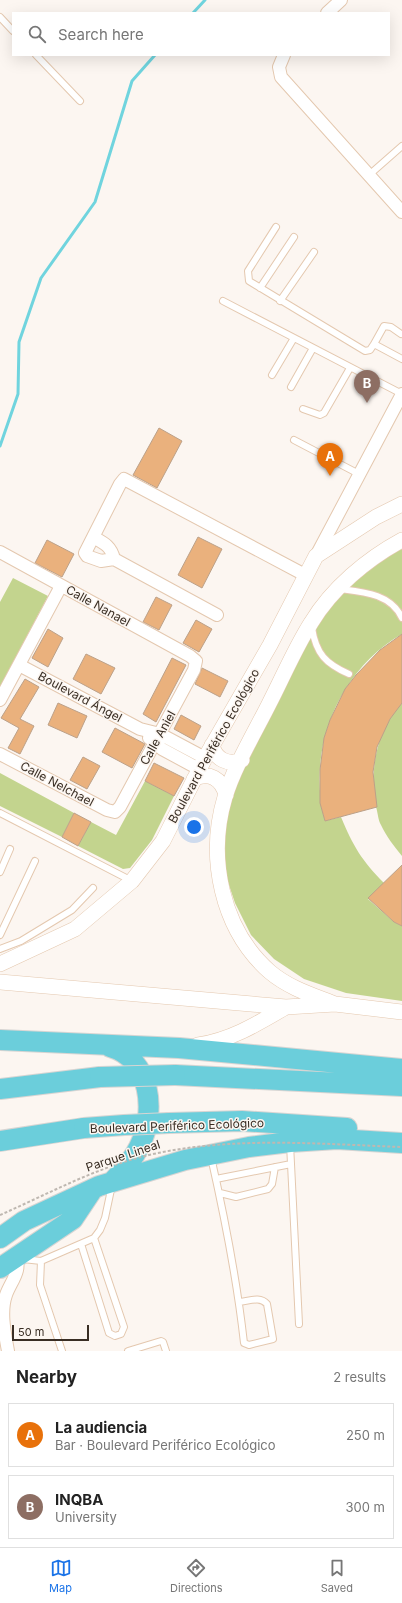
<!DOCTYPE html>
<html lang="en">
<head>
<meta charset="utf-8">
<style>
	body { margin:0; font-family:Inter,sans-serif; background:#f6f6f6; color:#222 }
	.scale { position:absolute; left:12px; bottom:10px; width:77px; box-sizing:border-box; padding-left:4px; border:2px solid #392e24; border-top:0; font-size:11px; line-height:14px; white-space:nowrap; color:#392e24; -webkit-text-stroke:3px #fcf6f1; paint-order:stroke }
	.you { position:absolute; left:194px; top:827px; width:14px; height:14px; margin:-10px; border:3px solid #fff; border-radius:50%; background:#1a73e8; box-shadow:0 0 0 6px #1a73e833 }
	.badge { display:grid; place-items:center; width:26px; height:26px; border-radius:50%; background:#1a73e8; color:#fff; font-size:13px; font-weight:700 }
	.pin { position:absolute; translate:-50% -33px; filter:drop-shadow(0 1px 2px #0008) }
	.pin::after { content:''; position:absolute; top:21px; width:14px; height:12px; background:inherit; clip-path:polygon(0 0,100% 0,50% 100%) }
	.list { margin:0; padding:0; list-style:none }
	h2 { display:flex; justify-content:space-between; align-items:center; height:52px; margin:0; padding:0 16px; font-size:17px }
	h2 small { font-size:13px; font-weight:400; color:#767676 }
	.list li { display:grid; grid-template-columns:26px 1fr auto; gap:12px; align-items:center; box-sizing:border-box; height:64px; margin:0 8px 8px; padding:0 8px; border:1px solid #e0e0e0; border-radius:0px }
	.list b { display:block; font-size:15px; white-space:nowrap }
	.list p { margin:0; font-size:13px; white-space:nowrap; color:#767676 }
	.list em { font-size:13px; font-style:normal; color:#767676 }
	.icon { flex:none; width:22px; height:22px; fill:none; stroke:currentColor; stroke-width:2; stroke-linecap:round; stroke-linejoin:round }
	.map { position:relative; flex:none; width:402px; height:1351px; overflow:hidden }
	.search { position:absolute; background:#fff; box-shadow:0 4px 16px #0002; left:12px; right:12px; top:12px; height:44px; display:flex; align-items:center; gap:10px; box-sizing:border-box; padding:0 14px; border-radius:0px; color:#767676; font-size:15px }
	.sheet { height:196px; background:#fff }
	nav { display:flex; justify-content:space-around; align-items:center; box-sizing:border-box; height:56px; border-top:1px solid #e0e0e0; background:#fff; font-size:11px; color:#767676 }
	nav a { display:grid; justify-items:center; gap:2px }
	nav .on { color:#1a73e8 }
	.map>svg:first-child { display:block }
</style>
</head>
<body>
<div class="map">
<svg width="402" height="1351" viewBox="0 0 402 1351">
	<rect width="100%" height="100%" fill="#fcf6f1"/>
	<path fill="#c3d48e" d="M402,549V634C338,671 306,750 325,821L341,817C353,846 362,861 384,883L368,899L394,922L402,926V1001L346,993L304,979L274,959L251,935L235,903L227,879L223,841L229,798L307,638L331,601L356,578L390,554Z
		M13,578L48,596L0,687V602Z
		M402,703V856C394,846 386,836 381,825C378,820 378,813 376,807C369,771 376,731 402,703Z
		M0,773L74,813L62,837L0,806Z
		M145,781L174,796L152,840L130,868L123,869L78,846L91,822L116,835Z"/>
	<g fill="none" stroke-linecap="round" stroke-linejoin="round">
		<path stroke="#70d4de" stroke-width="3" d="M193,13L205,0
			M0,446L18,394L19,342L41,278L95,202L132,81L155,55"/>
	</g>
	<path fill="#eab17d" stroke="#bca189" d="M159,428L182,441L157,488L133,475Z
		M198,537L222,549L202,588L178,575Z
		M47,540L74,554L62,577L35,563Z
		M156,597L172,605L159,630L143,622Z
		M196,620L212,629L199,652L183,643Z
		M48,629L63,638L48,667L32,658Z
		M402,634V703L390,719L377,747L373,772L377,807L325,821L320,803V770L324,738L330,720L345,689L356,675L380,650Z
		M86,654L115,668L101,694L73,679Z
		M172,658L186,665L156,722L143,714Z
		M202,668L228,681L220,697L195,684Z
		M25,679L39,687L20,719L34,726L20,754L8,748L19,728L1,718Z
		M58,703L87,716L77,738L48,725Z
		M181,715L201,726L194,740L174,729Z
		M115,728L145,744L132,768L102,752Z
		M83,757L100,766L87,789L70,780Z
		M154,763L184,778L174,796L145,781Z
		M74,813L91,822L78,846L62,837Z
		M402,865V926L394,922L368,898Z"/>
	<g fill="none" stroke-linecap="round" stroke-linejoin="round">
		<g stroke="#e4c8af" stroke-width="8">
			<path id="service" d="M0,17L13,31
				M36,55L80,101
				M369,175L402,146
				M276,227L248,271L249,281L365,351L370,350L374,344L402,359
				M260,288L294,237
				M223,301L402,394
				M280,301L314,252
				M374,344L384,326L391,327L401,334
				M272,375L294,338
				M291,387L313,348
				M303,409L320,415L324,413L350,368
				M294,440L359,474
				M340,589C364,592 391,594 402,618
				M312,628C316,654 326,664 349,674
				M0,813L132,881
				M0,872L10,849
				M0,935L35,861
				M0,949L21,941L72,910L93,888
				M290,1144L299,1324
				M211,1157C225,1219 237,1280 244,1343L249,1345L273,1339L267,1304C260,1296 249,1301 239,1302
				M216,1179L291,1164
				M220,1193L236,1197L268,1189L272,1184L275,1167
				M81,1244L109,1333L115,1336L121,1334L124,1327L94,1238
				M23,1259L41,1261L94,1238L100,1230L105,1218L112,1185
				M41,1261L40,1285L62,1351
				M128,1351L161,1341L163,1342L166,1351"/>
		</g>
		<g stroke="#e4c8af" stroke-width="14">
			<path id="minor" d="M327,13L341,0
				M284,55L279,67L281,77L402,212
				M93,537C104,543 111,546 114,559L217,615
				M0,552L190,656L196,661L194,670L120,807L115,812L107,810L0,754
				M316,556L402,394
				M114,559L101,561L87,556L85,553L120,484L124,479L305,575
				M19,665L140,729L160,734L205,758
				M0,700L61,586
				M149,738L162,749L199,769
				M8,1351C5,1334 0,1312 6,1295C10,1283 23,1269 15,1257"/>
		</g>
		<g stroke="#e4c8af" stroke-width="16">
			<path id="tertiary" d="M212,745C215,759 228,766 242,760
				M194,779C209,771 222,779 226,795
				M0,964L75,929L132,881L163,841L205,758L270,645L316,556L376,517L402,504
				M0,982L286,1007L335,1004L402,1012
				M335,1004C312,995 289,988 270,972C221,929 207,857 225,797C234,767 255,732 269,704C283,677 295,648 311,623C332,588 367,559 402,540
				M198,1045C231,1040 257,1024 286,1007"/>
		</g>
		<g stroke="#d7d5d3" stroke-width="22">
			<path id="trunk" d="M0,1040L179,1048L402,1069
				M110,1047C151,1059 157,1112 139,1147C133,1160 123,1170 113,1181
				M175,1075L402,1086
				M0,1089L100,1077
				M169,1123L242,1121L347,1128
				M0,1141L84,1128
				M0,1238L24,1221L99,1186L185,1160L249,1147L290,1142L337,1139L402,1143
				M0,1268L73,1219L93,1189"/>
		</g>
		<use href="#service" stroke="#fff" stroke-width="6"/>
		<use href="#minor" stroke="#fff" stroke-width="12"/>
		<use href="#tertiary" stroke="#fff" stroke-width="15"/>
		<use href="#trunk" stroke="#6bcedb" stroke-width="20"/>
		<g stroke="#d7d5d3" stroke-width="22" stroke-linecap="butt">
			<path id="trunk-bridge" d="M100,1077L175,1075
				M84,1128L124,1125L169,1123"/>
		</g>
		<path stroke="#bfb8b1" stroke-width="2" stroke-dasharray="3 2" stroke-linecap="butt" d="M0,1215C48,1194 97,1167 149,1155C231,1136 318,1144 402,1147"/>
		<use href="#trunk-bridge" stroke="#6bcedb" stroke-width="20"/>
	</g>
	<g text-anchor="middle" stroke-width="3" stroke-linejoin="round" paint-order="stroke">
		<g font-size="12" fill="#392e24" stroke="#fcf6f1">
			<text transform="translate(98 606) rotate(29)" y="4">Calle Nanael</text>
			<text transform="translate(80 697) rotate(28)" y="4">Boulevard Ángel</text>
			<text transform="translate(158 738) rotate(-61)" y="4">Calle Aniel</text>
			<text transform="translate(214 746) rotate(-61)" y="4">Boulevard Periférico Ecológico</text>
			<text transform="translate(57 784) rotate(28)" y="4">Calle Nelchael</text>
			<text transform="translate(177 1126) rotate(-2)" y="4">Boulevard Periférico Ecológico</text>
			<text transform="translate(123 1156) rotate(-18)" y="4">Parque Lineal</text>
		</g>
	</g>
</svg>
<div class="scale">50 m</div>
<div class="you"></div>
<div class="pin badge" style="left:330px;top:476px;background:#e8710a">A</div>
<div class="pin badge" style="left:367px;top:403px;background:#8d6e63">B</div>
<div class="search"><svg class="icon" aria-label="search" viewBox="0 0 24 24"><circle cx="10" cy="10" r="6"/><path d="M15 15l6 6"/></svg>Search here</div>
</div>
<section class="sheet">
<h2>Nearby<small>2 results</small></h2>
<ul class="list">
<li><span class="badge" style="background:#e8710a">A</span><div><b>La audiencia</b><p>Bar · Boulevard Periférico Ecológico</p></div><em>250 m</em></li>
<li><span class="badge" style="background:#8d6e63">B</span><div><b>INQBA</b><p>University</p></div><em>300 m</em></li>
</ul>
</section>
<nav>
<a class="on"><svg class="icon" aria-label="map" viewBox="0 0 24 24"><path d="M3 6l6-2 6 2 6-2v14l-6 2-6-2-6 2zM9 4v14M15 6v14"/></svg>Map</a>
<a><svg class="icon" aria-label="directions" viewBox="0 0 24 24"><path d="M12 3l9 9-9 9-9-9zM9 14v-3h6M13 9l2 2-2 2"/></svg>Directions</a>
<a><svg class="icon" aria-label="saved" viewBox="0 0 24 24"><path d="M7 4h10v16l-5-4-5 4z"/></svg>Saved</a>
</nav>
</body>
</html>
